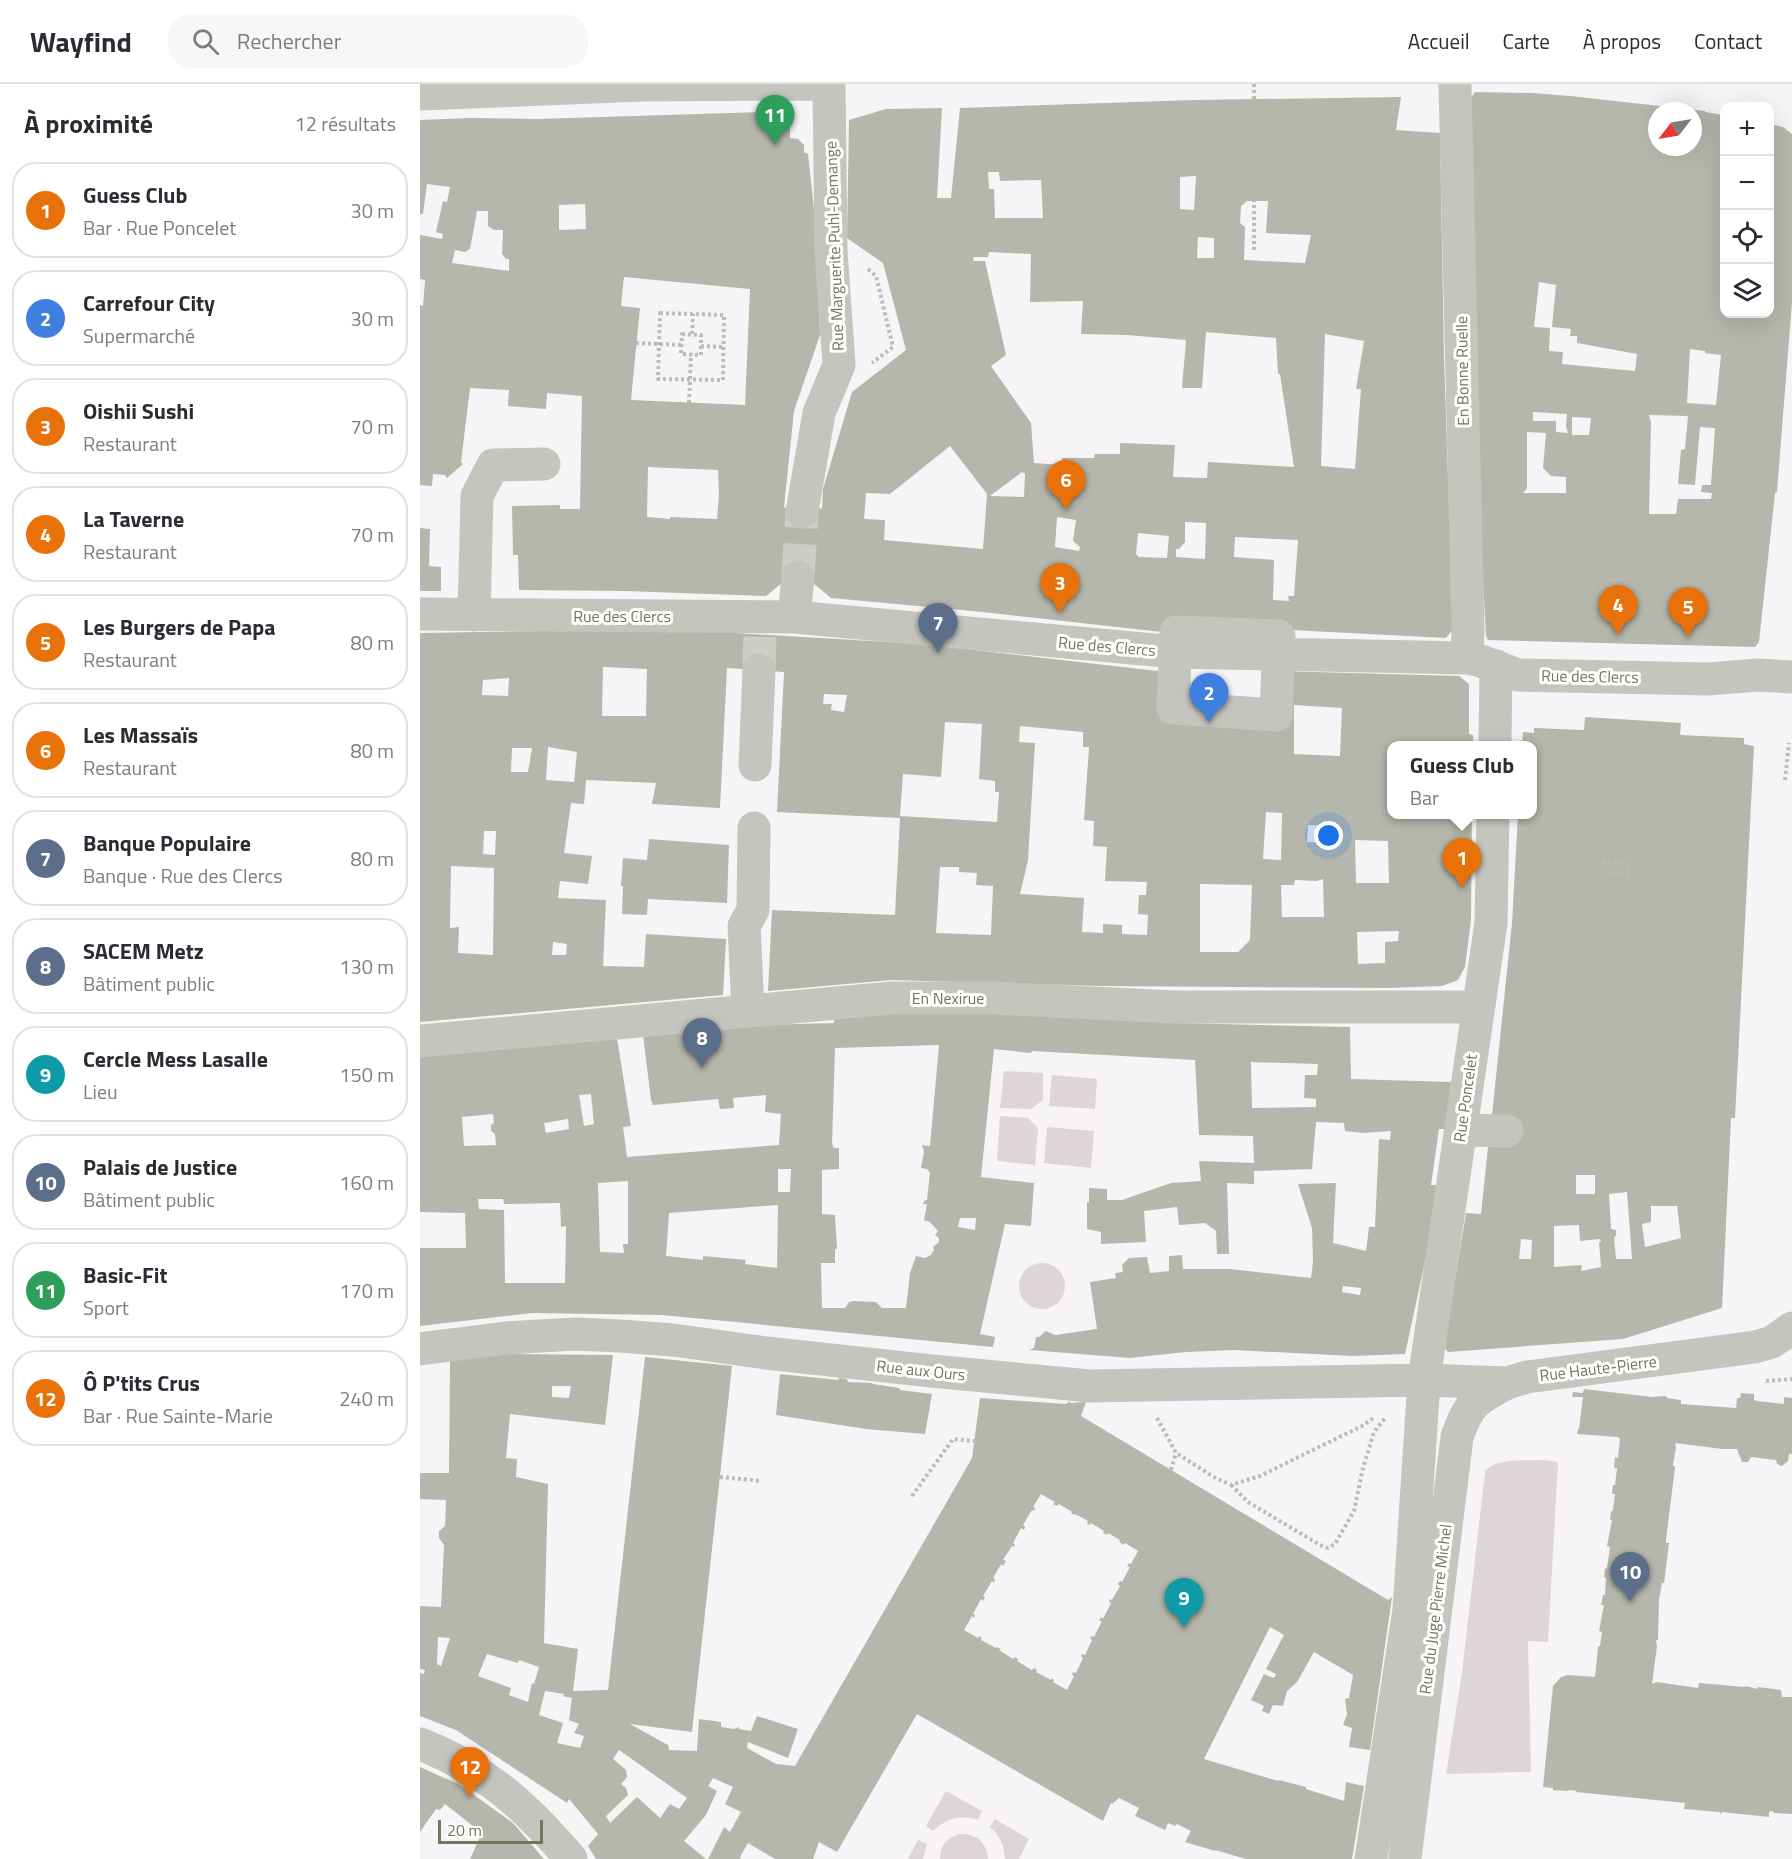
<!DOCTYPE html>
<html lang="fr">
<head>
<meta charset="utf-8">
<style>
	body { margin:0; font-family:"Titillium Web",sans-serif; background:#f7f7f7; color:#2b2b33 }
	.controls { position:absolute; right:18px; top:18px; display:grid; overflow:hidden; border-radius:12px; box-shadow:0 6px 24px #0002 }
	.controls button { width:54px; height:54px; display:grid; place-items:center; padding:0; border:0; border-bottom:2px solid #e1e1e2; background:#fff; color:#2b2b33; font:30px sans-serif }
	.compass { position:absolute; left:1228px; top:18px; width:54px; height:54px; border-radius:50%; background:#fff; box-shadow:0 6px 24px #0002; rotate:239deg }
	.scale { position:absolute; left:18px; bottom:15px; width:105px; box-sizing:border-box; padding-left:6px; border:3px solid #70775f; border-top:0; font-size:16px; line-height:21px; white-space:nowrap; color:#70775f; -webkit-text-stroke:4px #fff; paint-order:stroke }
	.you { position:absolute; left:909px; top:752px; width:21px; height:21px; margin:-15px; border:4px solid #fff; border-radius:50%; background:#1a73e8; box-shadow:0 0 0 9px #1a73e833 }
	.badge { display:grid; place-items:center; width:39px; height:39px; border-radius:50%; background:#4836d4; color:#fff; font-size:20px; font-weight:700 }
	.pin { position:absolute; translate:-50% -50px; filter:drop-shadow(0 2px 3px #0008) }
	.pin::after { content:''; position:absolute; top:32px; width:21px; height:18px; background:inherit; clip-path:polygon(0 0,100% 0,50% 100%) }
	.popup { position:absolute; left:967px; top:657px; width:150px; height:78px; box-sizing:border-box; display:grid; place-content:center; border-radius:12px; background:#fff; filter:drop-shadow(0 2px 4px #0005); font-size:20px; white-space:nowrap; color:#7c7c81 }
	.popup b { font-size:22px; color:#2b2b33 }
	.popup::after { content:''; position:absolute; left:50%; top:100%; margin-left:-12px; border:12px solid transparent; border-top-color:#fff }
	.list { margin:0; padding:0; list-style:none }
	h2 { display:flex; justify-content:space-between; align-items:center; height:78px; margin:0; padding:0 24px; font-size:26px }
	h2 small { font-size:20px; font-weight:400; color:#7c7c81 }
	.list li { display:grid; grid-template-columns:39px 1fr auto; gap:18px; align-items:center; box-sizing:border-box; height:96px; margin:0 12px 12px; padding:0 12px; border:2px solid #e1e1e2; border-radius:24px }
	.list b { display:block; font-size:22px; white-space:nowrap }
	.list p { margin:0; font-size:20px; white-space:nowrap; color:#7c7c81 }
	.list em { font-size:20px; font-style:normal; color:#7c7c81 }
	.icon { flex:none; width:33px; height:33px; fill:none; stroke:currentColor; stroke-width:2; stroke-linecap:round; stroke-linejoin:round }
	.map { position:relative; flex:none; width:1372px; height:1775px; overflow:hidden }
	header { display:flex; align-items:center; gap:36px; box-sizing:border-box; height:84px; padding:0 30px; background:#fff; border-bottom:2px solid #e1e1e2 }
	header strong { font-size:28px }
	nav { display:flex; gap:33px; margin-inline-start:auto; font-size:21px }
	.search { width:420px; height:54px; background:#f7f7f7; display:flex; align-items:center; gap:15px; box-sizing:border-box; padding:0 21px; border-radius:24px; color:#7c7c81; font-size:22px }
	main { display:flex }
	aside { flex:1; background:#fff }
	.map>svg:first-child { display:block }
</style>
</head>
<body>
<header>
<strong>Wayfind</strong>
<div class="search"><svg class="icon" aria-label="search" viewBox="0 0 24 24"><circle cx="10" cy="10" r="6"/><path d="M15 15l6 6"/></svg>Rechercher</div>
<nav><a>Accueil</a><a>Carte</a><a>À propos</a><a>Contact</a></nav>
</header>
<main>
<aside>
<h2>À proximité<small>12 résultats</small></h2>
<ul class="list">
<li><span class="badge" style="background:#e8710a">1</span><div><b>Guess Club</b><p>Bar · Rue Poncelet</p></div><em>30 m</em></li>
<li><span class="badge" style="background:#3f7fe0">2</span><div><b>Carrefour City</b><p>Supermarché</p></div><em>30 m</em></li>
<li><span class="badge" style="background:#e8710a">3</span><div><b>Oishii Sushi</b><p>Restaurant</p></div><em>70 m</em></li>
<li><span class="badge" style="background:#e8710a">4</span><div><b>La Taverne</b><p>Restaurant</p></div><em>70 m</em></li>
<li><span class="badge" style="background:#e8710a">5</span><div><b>Les Burgers de Papa</b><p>Restaurant</p></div><em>80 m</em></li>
<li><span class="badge" style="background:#e8710a">6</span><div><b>Les Massaïs</b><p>Restaurant</p></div><em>80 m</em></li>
<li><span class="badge" style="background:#5c6f8a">7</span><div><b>Banque Populaire</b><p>Banque · Rue des Clercs</p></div><em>80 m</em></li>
<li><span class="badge" style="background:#5c6f8a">8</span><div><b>SACEM Metz</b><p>Bâtiment public</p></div><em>130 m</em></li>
<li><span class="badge" style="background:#0f9aa8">9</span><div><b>Cercle Mess Lasalle</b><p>Lieu</p></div><em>150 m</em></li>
<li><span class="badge" style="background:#5c6f8a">10</span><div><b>Palais de Justice</b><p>Bâtiment public</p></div><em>160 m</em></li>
<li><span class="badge" style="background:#2e9e5b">11</span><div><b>Basic-Fit</b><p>Sport</p></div><em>170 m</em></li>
<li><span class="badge" style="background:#e8710a">12</span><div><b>Ô P'tits Crus</b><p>Bar · Rue Sainte-Marie</p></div><em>240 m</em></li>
</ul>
</aside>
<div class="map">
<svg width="1372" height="1775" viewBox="0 0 1372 1775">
	<rect width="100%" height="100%" fill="#f6f4f6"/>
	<path fill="#ddd5da" d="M584,987L623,989V1016L611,1025L580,1024Z
		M632,991L677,995L675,1025L629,1022Z
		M580,1032L608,1034L618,1044L615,1081L577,1077Z
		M627,1043L674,1047L671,1084L624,1079Z
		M599 1202a23 23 0 1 1 46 0a23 23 0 1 1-46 0Z
		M1124,1376L1138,1378L1128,1558L1108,1557L1111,1688L1026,1690L1042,1589L1065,1388C1075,1373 1106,1377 1124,1376Z
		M526,1707L562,1727L558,1736C540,1730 527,1734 513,1747L506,1742Z
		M575,1735L609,1755L599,1775H585C584,1761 581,1753 570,1743Z
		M539,1750C556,1749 567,1758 568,1775H520C520,1761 527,1754 539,1750Z
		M498,1756L507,1760L503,1775H488Z"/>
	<path fill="#b5b7ac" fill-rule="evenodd" d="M1055,8L1112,9L1150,12L1285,27V28L1304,31V230H1350V40L1363,43L1372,50V218L1357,408L1355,409L1339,558L1335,563L1068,556L1066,552L1060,444L1051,14ZM1237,27H1273V63H1237ZM1119,198L1136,201L1132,243L1151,245L1150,252H1157V259L1217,270L1215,287L1142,280L1143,268L1129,267L1130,244L1114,243ZM1270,265L1285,267V269L1301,271L1296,321L1267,319ZM1113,328L1147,330L1146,342L1148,349L1136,348V337H1113ZM1229,331L1268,332L1265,365L1261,366L1258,400L1275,401L1280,343L1295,344L1291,401H1282L1281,408L1292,409L1291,415H1258L1256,430H1229L1231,339ZM1152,333L1171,334L1169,351H1152ZM1107,348L1126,349L1123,384L1131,392L1146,393V409H1103L1107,404Z
		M981,13L976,46L1020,49L1024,273L1033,545L1026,554L871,546L742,548L563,528L411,514L388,495L369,493L346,512L205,507L99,506L98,471H93L92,422L140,421V425H160L162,312L127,309L126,325L88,322L89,306L50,304L41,378L43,380L27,394L25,391L13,390L12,402L0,401V221L3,222L5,196L0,195V151L22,155L23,150L16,148L23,117L27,118L30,103L7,100L3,130H0V36L50,34L117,35L343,28V30H350L358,36V41H370V54L378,55L384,61V68L388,70L398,162L400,251L374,327L364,423L372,426L394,427L402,424L403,405L432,308L486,266L463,179L427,154L429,36L466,25L522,24L517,114H531L540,24L774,16ZM568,88H579L580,97L621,96L623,134H575L574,105H569ZM776,92L774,126L760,125V93ZM827,117H848L846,149L891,151L885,179L824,176L825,143L820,139L821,122ZM165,120L166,145L139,146V121ZM57,127H68V142L74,146H83L82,170L86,175H89V187L32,179L35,166L45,168L50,165ZM778,153L794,154V174H777ZM569,168L611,170L610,218L663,217L661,250L707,251L766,256L762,304H782L786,248L856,254L858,290H860L874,383L788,378L787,394L753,393L755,361L700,359V370H675L674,374H642V381L614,379L611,339L571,282L586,271L565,177H553L554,173H568ZM204,193L330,205L325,321L211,316L220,224L201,222ZM905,250L944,257L936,305H941L935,385L901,382ZM530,362L567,410L563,465L464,456L465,436L444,435L446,409L470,410ZM228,383L298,386L299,411L297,435L250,433V435L227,433ZM602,388L605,390L604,413L570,412ZM637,433L656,436L653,457L660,463L659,467L635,463ZM765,438L786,439L785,475L756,473V465H759L765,458ZM718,449L749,452L747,474L719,473L716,470ZM815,453L878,456L874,512H868L869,517L853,516L854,476L814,473Z
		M0,444L10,445L9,482L21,483V507H0Z
		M249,545L501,560L755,589L753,624L856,631L858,587L1039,592L1049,600V650L1053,651L1054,662H972V730H1052L1051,836L1045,883L1038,896L1022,902L967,904L680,902L471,896L348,907L352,826L475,831L480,734L357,728L364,588L307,584L300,724L232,720L236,699L166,696L164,720L151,719L144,769L172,772L168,800L140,797L138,814L186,816L183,882L224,883L226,850L306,855L303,911L0,938V549ZM183,583L227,585L226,632H182ZM89,594L88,612L62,611L63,596ZM404,610L427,611L424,628L411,626L412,620H403ZM874,621L922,624L920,672L874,670ZM525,638L562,640L559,695L575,697V708H579L577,738L480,732L483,690L521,693ZM600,642L663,648V663H669L664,736L674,737L673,762L687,763L685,797L727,798L726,811H719L718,830L728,831L727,851L702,850V841L683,840V849L662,848L664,814L600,810L608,776L615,659L599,658ZM128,663L157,668L154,698L126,696ZM92,664H112L108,688H91ZM846,728L862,729L861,776L843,775ZM888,741L913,742L912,759L887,758ZM64,747H76L75,771L63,770ZM935,756L968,757L969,799H936ZM31,782L74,784L73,871L38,869L39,843L30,844ZM520,783H539V788L557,789L556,801L573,802L571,851L516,849ZM903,795L904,833H862L861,801H874L875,796L897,797ZM780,800L832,801L830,856L818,868H780ZM979,847L978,857L965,858V879L938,880L937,848ZM133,858L147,860L146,871H132Z
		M1165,633L1261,639L1260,651L1324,654V660L1334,662L1315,1034H1311L1302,1224L1203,1255L1028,1268L1024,1263L1046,1129L1061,1130L1068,1063L1086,1057L1072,1031L1092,839L1098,730H1113V662H1102L1103,648L1114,649V644L1164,646ZM1156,1091H1175V1110H1156ZM1207,1108L1212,1175H1196L1194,1153L1196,1152V1146L1191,1145L1189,1110ZM1231,1122H1257L1261,1154L1225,1163L1222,1140L1231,1138ZM1159,1141L1160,1157L1180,1155L1181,1158H1179L1181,1183L1161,1187L1162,1181L1134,1183V1142ZM1101,1155L1112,1156L1111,1175H1099Z
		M229,755L309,761L307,819L228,815L227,831L202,830L203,802H201L203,774L227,776Z
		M496,929H578L757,939L930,943L931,995L1031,998L1026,1045H1019L1011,1101H1019L1012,1145L985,1270L932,1272L814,1266L766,1268L710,1274L609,1266L614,1264L616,1253H619L626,1247L635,1251L677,1245L670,1198L696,1194L695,1189L703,1188L702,1181L709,1174L727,1173L730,1189L749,1187V1172L762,1171L763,1185H810L891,1194L893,1178L892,1144L878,1100L916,1099L913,1159L946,1167L949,1143H955L959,1055L970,1056L971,1047L942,1049L925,1047L924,1039L896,1038L892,1085L834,1087V1100L807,1099L809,1170H797L796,1147L785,1139L759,1141L757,1123L724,1127L726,1158L681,1160V1148L667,1145V1118H669V1104L687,1105V1116H702L751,1099L781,1097L779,1077L834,1079L833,1052L779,1051L775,976L612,967L611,969L574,965L561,1093L614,1099L611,1142L585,1140L560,1250L575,1253L573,1263L242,1231L111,1229L0,1242V1164H46L45,1129L0,1128V971L197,954L211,1042L203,1043L207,1073L359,1061L361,1030L345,1028L346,1011L313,1014L314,1024L300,1025L298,1015L233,1021L231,1016L223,950L338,941L414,939V936L411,932ZM519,961L510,1062L502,1061L504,1068L501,1084L507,1085L510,1089L507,1116L504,1117L503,1120H507L504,1136L510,1138L518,1147L515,1151L519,1154V1158L513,1163L514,1166L511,1171L505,1174L496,1172L490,1189L486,1224H462L456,1218L433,1217L429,1218L425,1224H402L401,1179H415V1165H417L415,1131L402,1130V1086L419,1085V1064H414L412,1060L415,964ZM831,978L898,980L897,991H885L884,1014L896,1015V1023L832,1024ZM171,1010L174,1040L164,1042L159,1011ZM73,1030L74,1039L71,1041V1047L75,1050L76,1061L44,1062L42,1033ZM148,1035L149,1045L126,1049L124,1039ZM358,1085H371L370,1108H358ZM208,1097V1160H203L204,1169L180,1168L178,1099ZM58,1115H83L84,1120L140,1119L141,1143L146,1142L145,1199H85L84,1126L59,1125ZM358,1121L357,1184L325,1180L326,1176L283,1172V1176L246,1172L249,1129ZM540,1134H556L555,1146L538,1143ZM923,1202L941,1204L940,1211L922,1208Z
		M88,1270L193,1271L185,1341L90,1330L86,1374L97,1375L96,1393L128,1400L124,1559L158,1565L153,1607L188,1606L225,1273L312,1282L272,1648L210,1640L248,1661L249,1666L277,1667L279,1635L301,1638V1643L314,1645L319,1643V1645L331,1647L337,1632L378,1645L368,1674L328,1658L327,1664L356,1680L375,1682L552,1374L560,1314L646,1320L650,1317V1319L666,1318L661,1332L968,1516L972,1513L950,1666L929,1663L932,1644L923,1641L927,1630L925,1615L929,1614L933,1591L894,1568L877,1598L867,1607L863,1622L853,1621L849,1630L842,1627L844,1622L831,1616L844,1590L854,1594L856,1590L846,1585L864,1551L850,1543L784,1675L858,1697L859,1696L886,1703V1705L924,1717L926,1698L944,1702L932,1775H826L795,1766V1767L765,1758L771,1747L757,1740L755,1742L748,1739L745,1746L715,1732L719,1724L699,1714L692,1720L691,1719L683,1737L497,1630L417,1768L399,1758L393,1775H355L328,1759L320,1773L321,1775H288L304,1743L310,1748L321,1728L305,1720L313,1703L293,1694L288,1702L297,1707L286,1731L264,1757L286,1775H176L168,1762L178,1750L149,1715L147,1719L36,1646L0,1632V1589L4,1590L5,1586L0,1585V1522L21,1523L24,1461L19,1454V1447L25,1442L26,1416L0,1415V1389H29L30,1277ZM132,1302H151L149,1314L132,1313ZM621,1410L635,1418L633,1420L637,1422L639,1420L652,1428L651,1429L654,1431L655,1430L668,1437L667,1439L670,1441L671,1439L684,1447L683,1449L687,1451L688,1449L700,1456L699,1458L704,1461L705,1459L718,1467L711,1480L709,1479L707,1483H710L702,1498L700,1497L698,1500L700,1502L692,1516L690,1515L689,1518L691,1519L683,1535L681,1533L679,1537H682L674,1553L671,1552L670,1554L672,1556L665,1571L662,1570L661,1572L663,1574L656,1589L653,1588L652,1591L654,1592L647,1606L633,1598L634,1596L632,1594L631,1596L616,1588L617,1586L614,1584L612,1586L597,1577L598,1575L595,1573L593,1575L579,1566L581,1565L577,1563L576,1564L561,1556L562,1554L559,1552L558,1554L544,1546L552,1532L554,1534L555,1531L553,1530L561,1515L563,1517L565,1513L563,1512L572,1497L574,1499L575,1495L573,1494L581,1480L583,1482L586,1477L583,1476L592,1462L594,1463L595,1460L593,1459L601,1444L604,1446L605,1443L603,1441L612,1426L614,1427L615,1424L613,1423ZM18,1553L30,1554L21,1582L17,1580ZM67,1570L98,1579L99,1576L119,1583L114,1600L112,1599L108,1618L89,1611L91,1604L58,1592ZM125,1607L144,1610L143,1612L152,1614L149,1636L159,1640L154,1649L164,1652L160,1664L137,1659L143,1639L119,1631ZM199,1666L267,1714L259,1725L250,1720L240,1734L217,1713L190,1739L186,1732L208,1711L206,1704L201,1700L207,1693L206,1686L193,1675Z
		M360,1290L418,1296L419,1294L427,1295L428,1298L452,1299L453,1300L479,1304L480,1306L512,1310L505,1350L446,1345L356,1331Z
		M1164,1305L1232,1313L1246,1312L1247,1314L1261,1316V1320L1316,1324L1317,1314H1320L1321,1309L1334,1310V1316L1337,1317L1364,1320V1313L1372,1314V1370H1369L1368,1377L1362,1382L1357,1380L1356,1376L1331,1373L1328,1378H1322L1317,1365H1302L1255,1359L1256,1363L1253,1381L1255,1383L1246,1456V1459H1249L1244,1499H1242L1239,1516L1238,1556H1236L1237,1562L1232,1600L1237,1598L1278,1604L1279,1599L1325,1603L1326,1602L1337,1605L1338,1603L1361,1606L1362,1613H1372V1730L1354,1729L1352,1727L1349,1728V1733L1302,1728L1301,1730L1299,1728L1264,1725L1265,1719L1156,1708L1157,1707L1149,1706L1148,1707L1133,1706V1704L1123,1703L1133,1602L1141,1593L1148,1591L1175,1593L1178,1563L1180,1562L1182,1548L1179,1547L1184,1521H1181L1183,1511H1185L1186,1494L1184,1493L1185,1485L1187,1484L1190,1463L1187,1462L1192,1436H1190L1191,1428L1193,1426L1195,1410H1192L1193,1401H1195L1197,1384H1194L1195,1373L1198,1374L1200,1355L1198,1353L1157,1350L1158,1345H1159L1163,1313H1152L1153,1308L1163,1309Z
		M0,1683L40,1701L93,1739L124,1775H50L62,1749L25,1720L20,1726L16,1725L0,1748Z"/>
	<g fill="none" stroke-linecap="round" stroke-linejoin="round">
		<path stroke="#cecec9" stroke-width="33" stroke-dasharray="33 16" stroke-linecap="butt" d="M378,493L382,428
			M339,586L340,550"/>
		<path stroke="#babcb6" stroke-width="4" stroke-dasharray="3 3" stroke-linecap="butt" d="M834,0V16
			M834,166V117
			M448,185L456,192L473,263L452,279
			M240,229L304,231L303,296L238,295Z
			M262,250L281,251V271L261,270Z
			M272,250L273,230
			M216,259L261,261
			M281,262L304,263
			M269,319L271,270
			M1365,696L1369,659
			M1182,778L1213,780
			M1182,788L1213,789
			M1346,1297L1372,1295
			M737,1334L756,1369L794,1393L811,1401L840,1392L942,1342L955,1333
			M751,1386L756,1369
			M300,1393L342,1397
			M811,1401L828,1418L900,1461L908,1464L915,1460L934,1427L943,1384L954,1348L966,1333
			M492,1412L533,1355L554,1357"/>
		<path stroke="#c3c5be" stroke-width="33" d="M1035,0L1048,546L1047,574
			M0,10L223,1L409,0
			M382,428L399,329L419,281L411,167L409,0
			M0,530L374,533L756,568L1047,574L1058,576L1098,591L1288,595L1338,591L1372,593
			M54,531L57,412L73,381L124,380
			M374,533L378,493
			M756,548L859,552L856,631L753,624Z
			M1075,662L1076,582
			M335,681L339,586
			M328,927L324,842L333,826L334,744
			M0,957L472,914H572L755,923H1058
			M1041,1046L1087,1047
			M0,1265L86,1254L155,1250L200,1252L253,1256L346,1269L512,1287L670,1302L1004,1296L1087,1299L1107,1293L1335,1263L1352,1258L1372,1244
			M0,1660C65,1685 107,1723 151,1775
			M951,1775L989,1526L1004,1296L1071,839L1073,730
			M985,1775L1037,1353C1049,1319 1055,1316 1087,1299"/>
	</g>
	<g text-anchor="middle" stroke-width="6" stroke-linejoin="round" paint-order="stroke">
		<g font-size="16" fill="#70775f" stroke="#fff">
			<text transform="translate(414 162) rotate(-92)" y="6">Rue Marguerite Puhl-Demange</text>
			<text transform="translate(1042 287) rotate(-91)" y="6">En Bonne Ruelle</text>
			<text x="202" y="538">Rue des Clercs</text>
			<text transform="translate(687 562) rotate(5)" y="6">Rue des Clercs</text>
			<text transform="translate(1170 592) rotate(1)" y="6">Rue des Clercs</text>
			<text x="528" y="920">En Nexirue</text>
			<text transform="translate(1045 1014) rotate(-82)" y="6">Rue Poncelet</text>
			<text transform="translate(1178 1284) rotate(-7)" y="6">Rue Haute-Pierre</text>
			<text transform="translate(501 1286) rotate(6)" y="6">Rue aux Ours</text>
			<text transform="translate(1015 1525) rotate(-83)" y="6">Rue du Juge Pierre Michel</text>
		</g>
	</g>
</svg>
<div class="controls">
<button>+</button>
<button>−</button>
<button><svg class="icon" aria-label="locate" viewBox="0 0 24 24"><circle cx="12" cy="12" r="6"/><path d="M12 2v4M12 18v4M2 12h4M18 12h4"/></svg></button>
<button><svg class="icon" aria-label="layers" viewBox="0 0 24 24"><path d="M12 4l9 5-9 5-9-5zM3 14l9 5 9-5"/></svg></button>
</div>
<svg class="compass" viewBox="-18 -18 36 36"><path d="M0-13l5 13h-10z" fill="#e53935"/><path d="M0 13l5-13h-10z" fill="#7c7c81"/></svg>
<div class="scale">20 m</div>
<div class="you"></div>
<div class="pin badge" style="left:1042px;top:804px;background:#e8710a">1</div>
<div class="popup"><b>Guess Club</b>Bar</div>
<div class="pin badge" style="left:789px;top:639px;background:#3f7fe0">2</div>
<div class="pin badge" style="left:640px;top:529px;background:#e8710a">3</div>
<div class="pin badge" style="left:1198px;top:551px;background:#e8710a">4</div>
<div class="pin badge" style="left:1268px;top:553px;background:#e8710a">5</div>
<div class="pin badge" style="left:646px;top:426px;background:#e8710a">6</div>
<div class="pin badge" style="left:518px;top:569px;background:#5c6f8a">7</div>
<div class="pin badge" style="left:282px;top:984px;background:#5c6f8a">8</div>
<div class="pin badge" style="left:764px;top:1544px;background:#0f9aa8">9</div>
<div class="pin badge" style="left:1210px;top:1518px;background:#5c6f8a">10</div>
<div class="pin badge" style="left:355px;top:61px;background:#2e9e5b">11</div>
<div class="pin badge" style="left:50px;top:1713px;background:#e8710a">12</div>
</div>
</main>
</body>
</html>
